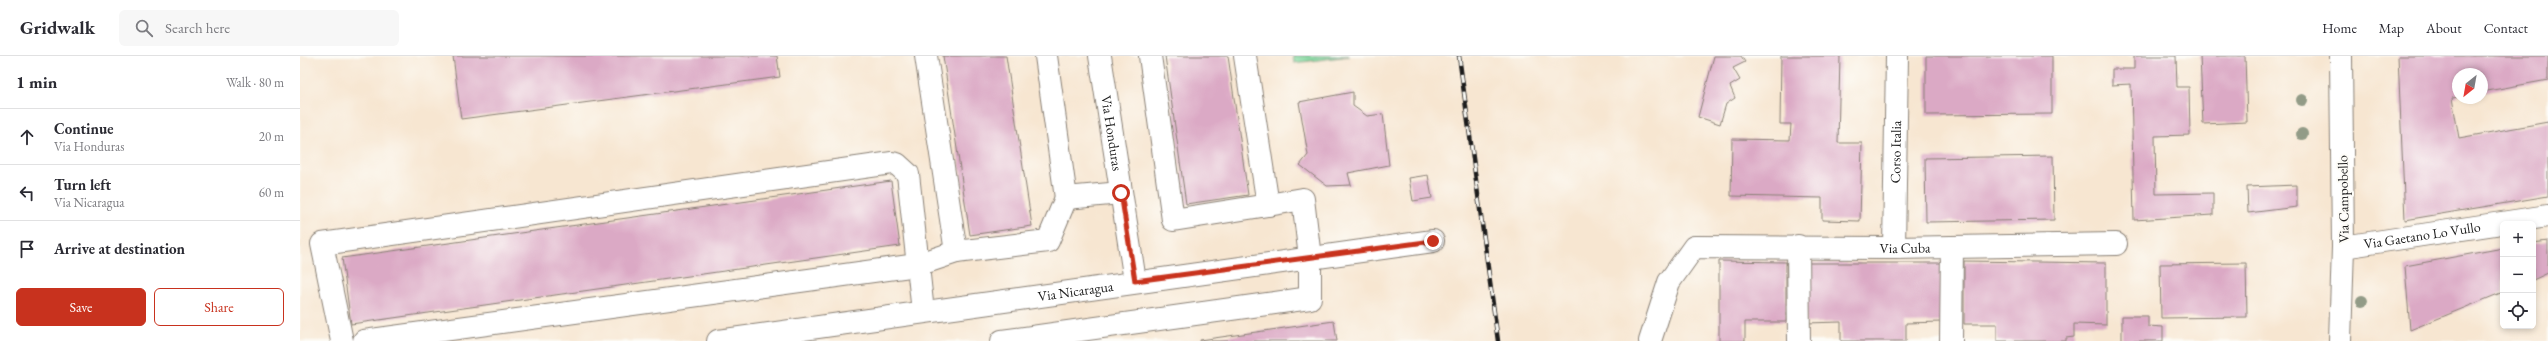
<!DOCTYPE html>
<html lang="en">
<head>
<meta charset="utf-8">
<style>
	body { margin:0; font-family:"EB Garamond",serif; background:#f7f7f7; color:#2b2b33 }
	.controls { position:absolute; right:12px; bottom:12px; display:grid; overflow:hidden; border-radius:6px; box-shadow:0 2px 6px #0003 }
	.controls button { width:36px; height:36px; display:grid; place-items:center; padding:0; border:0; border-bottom:1px solid #e1e1e2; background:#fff; color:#2b2b33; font:20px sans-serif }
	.compass { position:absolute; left:2152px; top:12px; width:36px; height:36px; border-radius:50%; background:#fff; box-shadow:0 2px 6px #0003; rotate:211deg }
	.stop { position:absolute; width:12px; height:12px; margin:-9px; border:3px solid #c8321e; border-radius:50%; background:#fff }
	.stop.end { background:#c8321e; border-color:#fff; box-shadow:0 1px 4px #0008 }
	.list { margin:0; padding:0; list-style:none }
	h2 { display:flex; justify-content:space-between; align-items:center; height:52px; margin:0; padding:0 16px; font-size:17px }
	h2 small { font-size:13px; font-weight:400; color:#7c7c81 }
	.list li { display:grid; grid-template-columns:26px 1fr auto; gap:12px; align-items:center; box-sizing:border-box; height:56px; padding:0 16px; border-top:1px solid #e1e1e2 }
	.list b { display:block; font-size:15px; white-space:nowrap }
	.list p { margin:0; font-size:13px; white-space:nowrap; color:#7c7c81 }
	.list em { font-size:13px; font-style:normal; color:#7c7c81 }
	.actions { display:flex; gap:8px; padding:12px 16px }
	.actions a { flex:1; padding:9px 0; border:1px solid #c8321e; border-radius:6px; text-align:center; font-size:14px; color:#c8321e }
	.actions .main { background:#c8321e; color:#fff }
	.icon { flex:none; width:22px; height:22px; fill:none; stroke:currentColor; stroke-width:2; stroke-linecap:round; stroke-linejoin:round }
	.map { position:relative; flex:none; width:2248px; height:285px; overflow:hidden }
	header { display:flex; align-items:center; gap:24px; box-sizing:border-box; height:56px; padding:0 20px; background:#fff; border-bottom:1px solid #e1e1e2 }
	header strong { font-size:19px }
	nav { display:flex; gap:22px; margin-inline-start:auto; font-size:14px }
	.search { width:280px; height:36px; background:#f7f7f7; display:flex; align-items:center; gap:10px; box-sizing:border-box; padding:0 14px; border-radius:6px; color:#7c7c81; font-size:15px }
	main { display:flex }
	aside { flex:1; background:#fff }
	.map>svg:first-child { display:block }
</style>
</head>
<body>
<header>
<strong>Gridwalk</strong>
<div class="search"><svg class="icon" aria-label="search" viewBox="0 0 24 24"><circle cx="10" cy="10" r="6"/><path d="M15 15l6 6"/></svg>Search here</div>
<nav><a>Home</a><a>Map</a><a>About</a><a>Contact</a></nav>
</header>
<main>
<aside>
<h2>1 min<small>Walk · 80 m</small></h2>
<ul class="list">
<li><svg class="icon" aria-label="ahead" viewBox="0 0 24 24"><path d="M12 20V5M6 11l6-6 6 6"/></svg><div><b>Continue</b><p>Via Honduras</p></div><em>20 m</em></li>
<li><svg class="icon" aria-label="left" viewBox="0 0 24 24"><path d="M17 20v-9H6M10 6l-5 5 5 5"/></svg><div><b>Turn left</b><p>Via Nicaragua</p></div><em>60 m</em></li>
<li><svg class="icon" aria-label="arrive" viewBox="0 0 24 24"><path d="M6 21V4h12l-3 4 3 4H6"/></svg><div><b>Arrive at destination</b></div></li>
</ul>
<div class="actions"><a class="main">Save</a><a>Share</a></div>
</aside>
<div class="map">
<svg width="2248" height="285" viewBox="0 0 2248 285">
	<rect width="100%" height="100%" fill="#fdfcf7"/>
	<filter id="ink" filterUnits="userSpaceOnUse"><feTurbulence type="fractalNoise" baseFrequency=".025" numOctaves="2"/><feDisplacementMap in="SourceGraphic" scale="8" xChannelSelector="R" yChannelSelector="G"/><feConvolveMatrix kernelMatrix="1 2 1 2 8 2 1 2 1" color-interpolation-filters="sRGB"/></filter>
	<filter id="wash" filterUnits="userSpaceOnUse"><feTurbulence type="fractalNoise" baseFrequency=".012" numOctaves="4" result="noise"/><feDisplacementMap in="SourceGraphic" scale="16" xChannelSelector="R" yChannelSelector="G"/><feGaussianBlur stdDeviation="0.9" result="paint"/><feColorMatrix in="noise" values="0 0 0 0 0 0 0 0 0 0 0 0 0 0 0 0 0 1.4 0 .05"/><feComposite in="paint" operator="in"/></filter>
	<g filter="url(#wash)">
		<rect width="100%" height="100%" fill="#f7e6d1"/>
		<path fill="#80d99e" stroke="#4e7a5d" d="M993,0H1049L994,7Z"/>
		<g id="blocks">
			<path fill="#dba9c5" d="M153,0H477L480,21L161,63Z
				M643,0H706L732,170L670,179Z
				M865,0H928L948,139L886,148Z
				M1414,0H1441L1445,6L1433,12L1440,24L1430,30L1435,42L1426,48L1420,68L1398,61Z
				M1481,0H1540L1538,87H1562L1560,165L1522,164V142L1431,140L1432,83L1490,84L1491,68H1480Z
				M1626,0H1752V58L1626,59Z
				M1834,0H1876L1877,31H1889L1890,79L1855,80L1856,138L1913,137V159L1834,164L1831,28L1812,29V13H1834Z
				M1900,0H1945L1947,66L1903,68Z
				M2098,0H2248V24L2182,36V18H2158V41L2152,42L2159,82L2248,66V140L2105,164Z
				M1053,36V50L1067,60L1083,58L1089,109L1048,117L1051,129L1027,130L1000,109L1008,99L999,46Z
				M1753,100L1754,164L1626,166L1625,102Z
				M1128,119L1132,142L1113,145L1109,122Z
				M591,125L600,190L51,268L42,202Z
				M1997,129V151L1948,157L1947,131Z
				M2248,185V217L2233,224V187Z
				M2203,192V236L2110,274L2105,210Z
				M1419,205L1486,206V266H1445V285H1419Z
				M1664,205L1806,207V269L1774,268V281L1766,282V285H1697V268H1664Z
				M1508,207H1641V266L1606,267V285H1541V266L1506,267Z
				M1946,207L1947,261L1861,262L1860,208Z
				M1822,260H1848V270L1863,271V285H1822Z
				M1034,265L1037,285H900V284Z"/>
		</g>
	</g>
	<g filter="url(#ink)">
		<use href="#blocks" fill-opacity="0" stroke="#8a8176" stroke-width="1"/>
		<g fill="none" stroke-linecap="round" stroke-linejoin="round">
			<g stroke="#8a8176" stroke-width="24">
				<g id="minor">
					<path d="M626,0L656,196L748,185L766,142"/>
					<path d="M746,0L766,142L821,137"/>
					<path id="s1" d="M800,0L835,225"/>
					<path d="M850,0L873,164L968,149"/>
					<path d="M1498,190L1499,285"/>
					<path id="s2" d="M2043,191L2248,160"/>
					<path id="s3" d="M1594,192L1597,0"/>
					<path d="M42,285L22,188L592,107L597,108L608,118L623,256"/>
					<path d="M64,285L617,209L656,196"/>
					<path id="s4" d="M418,285L1133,185"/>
					<path d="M702,285L1010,242V202L1003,143L968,149L945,0"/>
					<path id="s5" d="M1350,285L1369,226L1394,191L1594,192L1816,188"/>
					<path d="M1651,285L1652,191"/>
				</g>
			</g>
			<g stroke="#8a8176" stroke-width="24">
				<path id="major" d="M2040,285L2043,191L2041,0"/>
			</g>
			<use href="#minor" stroke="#fff" stroke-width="22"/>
			<use href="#major" stroke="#fff" stroke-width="22"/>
			<g stroke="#1c1c1c" stroke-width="4.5">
				<path id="rail" d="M1159,0L1198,285"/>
			</g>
			<use href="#rail" stroke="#fdfcf7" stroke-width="3" stroke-dasharray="9" stroke-linecap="butt"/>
		</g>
		<g fill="#929b87">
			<circle cx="2002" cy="44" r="6"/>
			<circle cx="2002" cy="78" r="6"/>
			<circle cx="2062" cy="245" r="6"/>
		</g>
	</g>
	<g fill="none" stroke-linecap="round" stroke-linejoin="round" filter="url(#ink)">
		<path stroke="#c8321e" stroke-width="5" d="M821,137L835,225L1133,185"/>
	</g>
	<g text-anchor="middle" stroke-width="4" stroke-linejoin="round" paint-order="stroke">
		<g font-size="14" fill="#1c1c1c" stroke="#fdfcf7">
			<text dy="5" stroke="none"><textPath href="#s1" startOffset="78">Via Honduras</textPath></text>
			<text dy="5" stroke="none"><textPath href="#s3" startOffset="96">Corso Italia</textPath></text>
			<text transform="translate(2043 143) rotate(-91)" y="5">Via Campobello</text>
			<text dy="5" stroke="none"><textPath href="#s2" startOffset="80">Via Gaetano Lo Vullo</textPath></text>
			<text dy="5" stroke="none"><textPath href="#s5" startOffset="316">Via Cuba</textPath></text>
			<text dy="5" stroke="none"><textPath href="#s4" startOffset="361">Via Nicaragua</textPath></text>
		</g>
	</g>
</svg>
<div class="controls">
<button>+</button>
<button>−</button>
<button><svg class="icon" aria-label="locate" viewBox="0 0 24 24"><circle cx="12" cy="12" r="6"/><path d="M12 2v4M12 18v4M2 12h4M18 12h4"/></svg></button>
</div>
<svg class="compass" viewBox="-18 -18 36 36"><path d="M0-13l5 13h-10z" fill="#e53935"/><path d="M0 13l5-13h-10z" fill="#7c7c81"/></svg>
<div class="stop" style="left:821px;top:137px"></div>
<div class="stop end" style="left:1133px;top:185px"></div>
</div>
</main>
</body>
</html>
